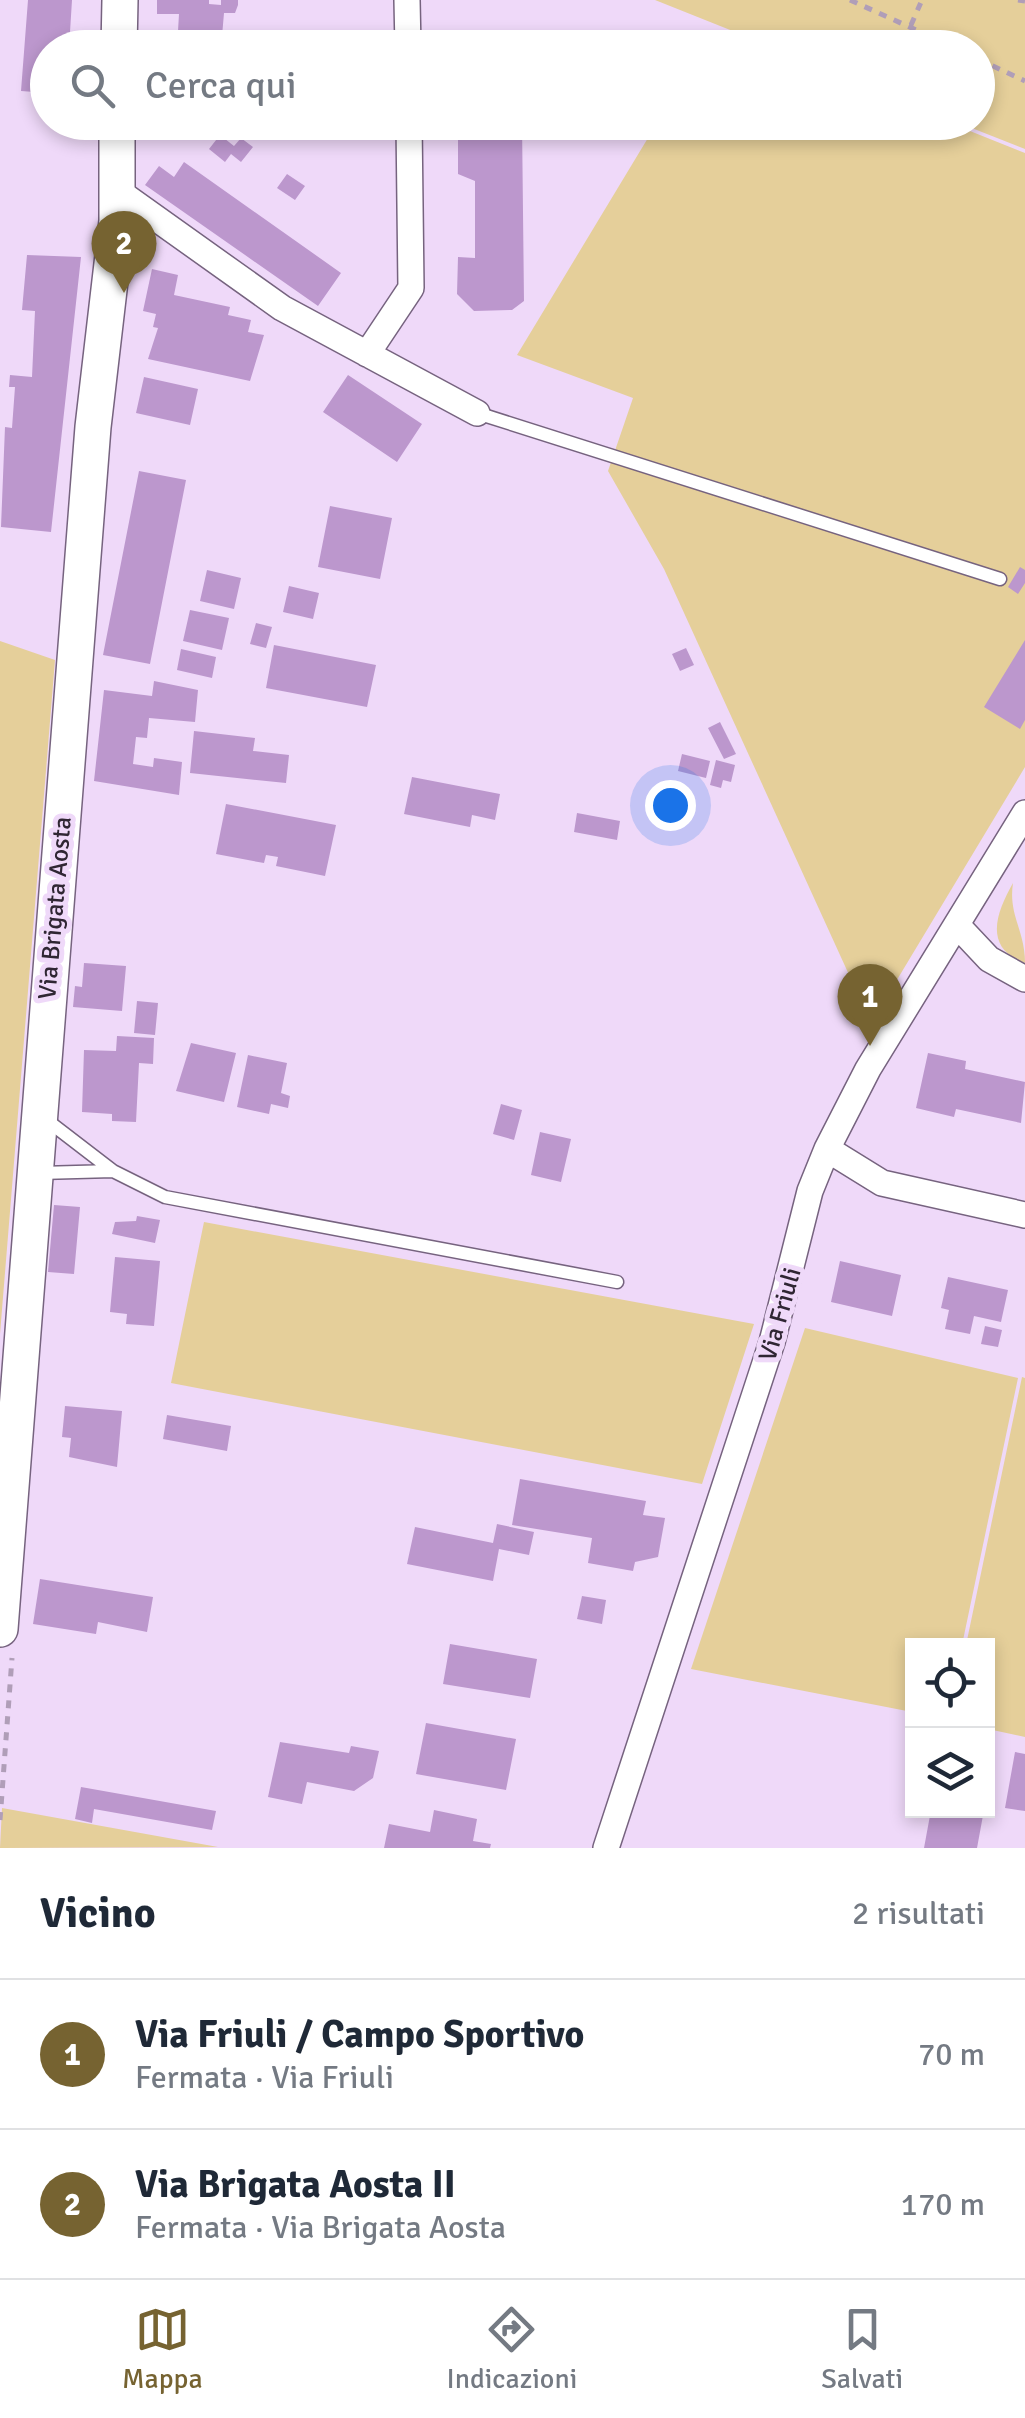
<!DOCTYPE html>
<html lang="it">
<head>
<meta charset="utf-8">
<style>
	body { margin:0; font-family:Signika,sans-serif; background:#f2f2f3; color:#1f2937 }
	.controls { position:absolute; right:30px; bottom:30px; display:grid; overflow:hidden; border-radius:0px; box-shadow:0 5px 15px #0003 }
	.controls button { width:90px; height:90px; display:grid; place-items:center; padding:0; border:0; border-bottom:2px solid #e0e1e3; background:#fff; color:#1f2937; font:50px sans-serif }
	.you { position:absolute; left:670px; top:805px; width:35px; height:35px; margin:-25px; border:8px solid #fff; border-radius:50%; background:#1a73e8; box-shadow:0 0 0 15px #1a73e833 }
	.badge { display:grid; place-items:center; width:65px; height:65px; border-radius:50%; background:#766331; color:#fff; font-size:32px; font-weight:700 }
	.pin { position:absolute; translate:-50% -82px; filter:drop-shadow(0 2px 5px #0008) }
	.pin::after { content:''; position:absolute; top:52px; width:35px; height:30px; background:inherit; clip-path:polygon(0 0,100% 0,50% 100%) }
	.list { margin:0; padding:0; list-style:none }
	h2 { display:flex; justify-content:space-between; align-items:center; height:130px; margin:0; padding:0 40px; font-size:42px }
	h2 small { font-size:32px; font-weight:400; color:#747a83 }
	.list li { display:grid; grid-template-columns:65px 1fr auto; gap:30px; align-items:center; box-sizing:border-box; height:150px; padding:0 40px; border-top:2px solid #e0e1e3 }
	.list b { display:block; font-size:38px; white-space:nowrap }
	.list p { margin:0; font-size:32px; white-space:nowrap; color:#747a83 }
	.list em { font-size:32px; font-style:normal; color:#747a83 }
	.icon { flex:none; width:55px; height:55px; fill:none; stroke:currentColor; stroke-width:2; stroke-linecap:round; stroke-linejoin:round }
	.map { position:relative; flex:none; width:1025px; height:1848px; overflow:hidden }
	.search { position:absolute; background:#fff; box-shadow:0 5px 15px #0003; left:30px; right:30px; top:30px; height:110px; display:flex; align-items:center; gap:25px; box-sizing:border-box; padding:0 35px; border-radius:55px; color:#747a83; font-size:38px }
	.sheet { height:430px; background:#fff }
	nav { display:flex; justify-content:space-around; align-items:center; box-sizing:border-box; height:140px; border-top:2px solid #e0e1e3; background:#fff; font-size:28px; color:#747a83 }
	nav a { display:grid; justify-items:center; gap:5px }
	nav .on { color:#766331 }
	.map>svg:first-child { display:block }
</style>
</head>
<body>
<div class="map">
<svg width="1025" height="1848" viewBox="0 0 1025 1848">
	<rect width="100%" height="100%" fill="#efd9f9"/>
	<path fill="#e5cf9a" d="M655,0H1025V149L959,123L978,122V48L773,47Z
		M657,123H950L1025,153V767L871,1023L664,569L608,471L633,398L517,355Z
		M0,641L55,660L0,1334Z
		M1013,883C1008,915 1025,930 1025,963C983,948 996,913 1013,883Z
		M204,1222L754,1324L702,1484L171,1383Z
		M805,1328L1018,1378L962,1645L912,1646V1712L691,1669Z
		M1022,1377L1025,1378V1737L988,1729V1646L966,1645Z
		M2,1808L218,1847L0,1848Z"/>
	<path fill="#bc97cd" d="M28,0H72L69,48H48V93L21,91Z
		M157,0H209V4L221,5V0H238V5L235,13H224L221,48H177L179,14H157Z
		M467,122H522L524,301L512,310L474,311L457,294L458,257L475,258V181L458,174V133Z
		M220,135L234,146L241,138L253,147L241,162L231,154L225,162L209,149Z
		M184,162L341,273L318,306L145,185L159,166L174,177Z
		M287,174L305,186L295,200L277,188Z
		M27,255L81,257L51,532L1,527L5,427L12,428L15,387H9L10,375L32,377L35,311L22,310Z
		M152,269L178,275L174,295L230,307L228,315L251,320L248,332L264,335L250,381L148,359L158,328L153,327L156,314L143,311Z
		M348,375L422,424L397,462L323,412Z
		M144,377L198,389L190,425L136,413Z
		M139,471L186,480L150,664L103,655Z
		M330,506L392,518L380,579L318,567Z
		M1020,567L1025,570V583L1018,594L1008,587Z
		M207,570L241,578L234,609L200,601Z
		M289,586L319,593L313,619L283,612Z
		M190,610L229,618L222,650L183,641Z
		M256,623L272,627L266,648L250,644Z
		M1025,640V720L1020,729L984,707Z
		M274,645L376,665L367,707L266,688Z
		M686,648L694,665L680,671L672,654Z
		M181,649L216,657L212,678L177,670Z
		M154,681L198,690L195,722L149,718L147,738L136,737L133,764L153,767L154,758L182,762L179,795L94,781L104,690L152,696Z
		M720,722L736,754L724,759L708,728Z
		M194,731L255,738L253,751L289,755L286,783L190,773Z
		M682,754L710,761L706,778L678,771Z
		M716,760L735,765L731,782L723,780L721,788L710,785Z
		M412,777L500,794L495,820L472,815L470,827L404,814Z
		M226,804L336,825L325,876L276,866L278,857L266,855L264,863L216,854Z
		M577,813L620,821L617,840L574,832Z
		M84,963L126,966L122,1011L73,1007L75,986L82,987Z
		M137,1001L158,1003L155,1035L134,1033Z
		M117,1036L154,1038L153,1064L139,1063L136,1122L112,1121V1114L82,1112L84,1050L116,1051Z
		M191,1043L236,1053L224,1102L176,1091Z
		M928,1053L966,1061L965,1069L1025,1082L1021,1123L956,1109L954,1117L916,1108Z
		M248,1055L287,1063L281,1093L290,1096L288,1108L271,1104L269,1114L237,1107Z
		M501,1104L522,1110L514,1140L493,1134Z
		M540,1132L571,1139L561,1182L531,1175Z
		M54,1205L80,1207L74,1274L48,1272Z
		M137,1216L160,1220L155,1243L112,1234L115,1222L136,1221Z
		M115,1257L160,1261L154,1326L126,1324L127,1314L110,1312Z
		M840,1261L901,1275L892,1316L831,1302Z
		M948,1277L1008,1290L1001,1322L974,1316L970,1334L945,1329L949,1310L941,1308Z
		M985,1326L1002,1330L998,1347L981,1344Z
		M65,1406L122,1411L117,1467L69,1457L71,1438L62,1437Z
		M167,1415L231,1426L227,1451L163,1439Z
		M520,1479L646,1501L643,1515L665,1518L658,1557L635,1562L633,1571L588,1563L592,1538L512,1525Z
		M497,1524L534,1532L529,1555L499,1549L493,1581L407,1564L415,1527L493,1543Z
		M40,1579L153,1597L147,1632L98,1622L96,1634L33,1624Z
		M582,1596L606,1600L602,1624L577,1619Z
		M450,1644L537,1659L530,1698L443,1684Z
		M426,1723L516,1739L506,1790L416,1774Z
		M280,1742L349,1753L351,1746L379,1751L373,1778L354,1791L307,1782L302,1804L268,1797Z
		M1015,1752L1025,1754V1811L1005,1808Z
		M81,1787L216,1811L212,1830L94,1809L92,1823L75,1819Z
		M434,1810L477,1819L473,1841L491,1844L490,1848H384L389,1824L430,1832Z
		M931,1810H984L977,1848H924Z"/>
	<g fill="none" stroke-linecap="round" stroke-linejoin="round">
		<g stroke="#76637f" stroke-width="15">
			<path id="lane" d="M477,413L1000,579
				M44,1118L113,1171L165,1197L617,1282
				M40,1173L113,1171"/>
		</g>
		<g stroke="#76637f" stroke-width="28">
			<path id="street" d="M407,0L408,48
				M115,189L282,308L477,413
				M367,354L411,288L409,122
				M957,925L989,959L1025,979
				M827,1149L882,1183L1025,1215
				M606,1848L772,1342L810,1191L827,1149L868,1069L1025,813"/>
		</g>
		<g stroke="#76637f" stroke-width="38">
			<path id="secondary" d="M119,48L120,0
				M0,1629L93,427L117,221V122"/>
		</g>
		<path stroke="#b09eb8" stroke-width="5" stroke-dasharray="8 8" stroke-linecap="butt" d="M850,0L956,48
			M1018,0L1025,1
			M911,25L922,0
			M978,59L1025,81
			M0,1820L12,1658"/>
		<use href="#lane" stroke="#fff" stroke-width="12"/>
		<use href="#street" stroke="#fff" stroke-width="25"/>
		<use href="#secondary" stroke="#fff" stroke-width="35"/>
	</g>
	<g text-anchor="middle" stroke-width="10" stroke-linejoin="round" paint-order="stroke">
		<g font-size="25" fill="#2f2633" stroke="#efd9f9">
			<text transform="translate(54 908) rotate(-85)" y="9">Via Brigata Aosta</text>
			<text transform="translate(779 1314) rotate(-74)" y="9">Via Friuli</text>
		</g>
	</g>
</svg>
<div class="controls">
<button><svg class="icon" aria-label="locate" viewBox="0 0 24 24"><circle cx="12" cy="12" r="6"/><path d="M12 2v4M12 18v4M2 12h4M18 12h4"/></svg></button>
<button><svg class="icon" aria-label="layers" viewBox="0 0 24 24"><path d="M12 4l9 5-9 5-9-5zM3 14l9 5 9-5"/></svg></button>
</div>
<div class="you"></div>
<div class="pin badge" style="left:870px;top:1046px">1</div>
<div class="pin badge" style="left:124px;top:293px">2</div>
<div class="search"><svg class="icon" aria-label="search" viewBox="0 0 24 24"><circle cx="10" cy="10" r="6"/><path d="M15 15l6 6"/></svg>Cerca qui</div>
</div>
<section class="sheet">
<h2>Vicino<small>2 risultati</small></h2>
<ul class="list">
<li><span class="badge">1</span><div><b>Via Friuli / Campo Sportivo</b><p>Fermata · Via Friuli</p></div><em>70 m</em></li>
<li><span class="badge">2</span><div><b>Via Brigata Aosta II</b><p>Fermata · Via Brigata Aosta</p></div><em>170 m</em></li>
</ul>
</section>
<nav>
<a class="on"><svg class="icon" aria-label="map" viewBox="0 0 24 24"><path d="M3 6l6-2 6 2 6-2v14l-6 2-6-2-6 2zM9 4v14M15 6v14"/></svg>Mappa</a>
<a><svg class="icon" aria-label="directions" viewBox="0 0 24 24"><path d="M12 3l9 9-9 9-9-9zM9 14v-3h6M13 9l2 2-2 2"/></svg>Indicazioni</a>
<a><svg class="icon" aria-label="saved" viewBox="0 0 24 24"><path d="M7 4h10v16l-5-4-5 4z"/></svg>Salvati</a>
</nav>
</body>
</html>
